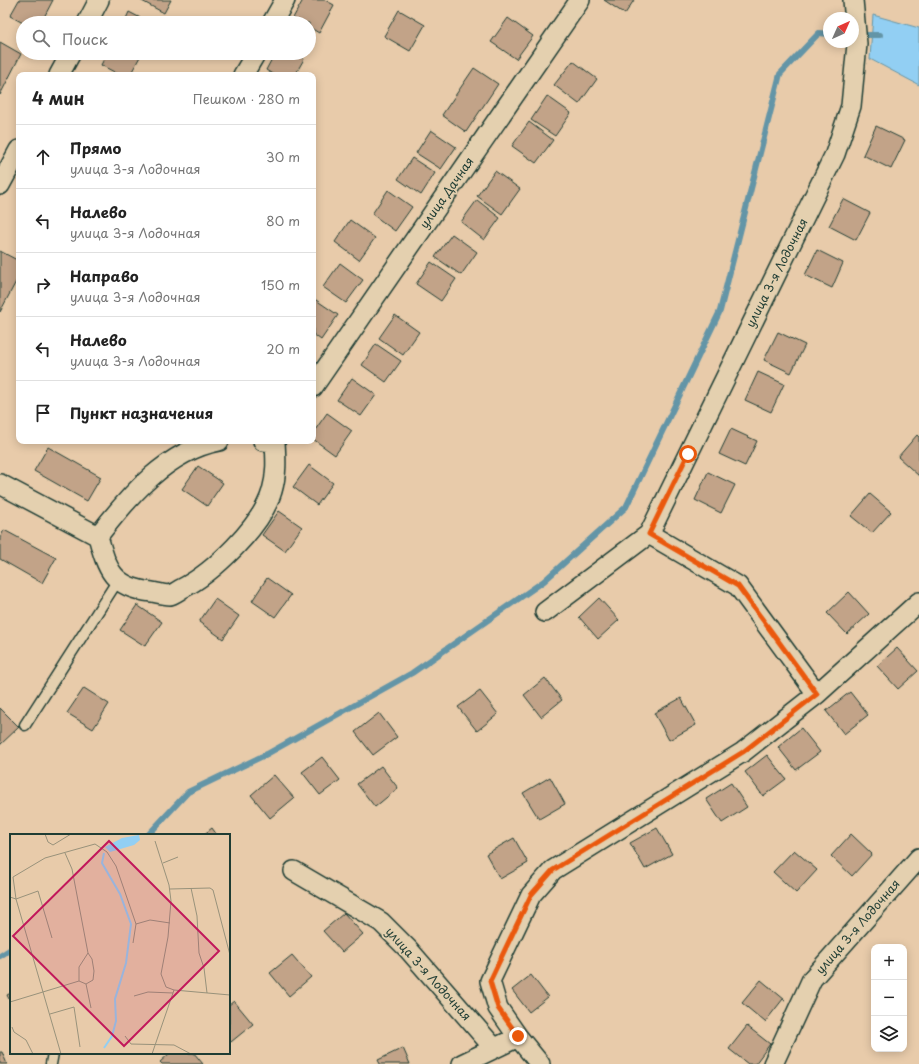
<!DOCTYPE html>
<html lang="ru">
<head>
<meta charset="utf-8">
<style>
	body { margin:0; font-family:"Playpen Sans",sans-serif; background:#f2f2f2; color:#222 }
	.controls { position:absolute; right:12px; bottom:12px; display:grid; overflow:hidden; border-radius:8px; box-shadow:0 2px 10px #0003 }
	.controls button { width:36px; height:36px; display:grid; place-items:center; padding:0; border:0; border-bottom:1px solid #e0e0e0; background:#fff; color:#222; font:20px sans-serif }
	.compass { position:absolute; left:823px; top:12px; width:36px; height:36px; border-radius:50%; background:#fff; box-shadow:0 2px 10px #0003; rotate:45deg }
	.stop { position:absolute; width:12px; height:12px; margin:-9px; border:3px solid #ea580c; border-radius:50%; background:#fff }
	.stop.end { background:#ea580c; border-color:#fff; box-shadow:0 1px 4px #0008 }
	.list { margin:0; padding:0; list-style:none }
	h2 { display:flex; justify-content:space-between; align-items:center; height:52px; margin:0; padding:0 16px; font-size:17px }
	h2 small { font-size:13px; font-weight:400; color:#767676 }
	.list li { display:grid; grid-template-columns:26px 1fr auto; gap:12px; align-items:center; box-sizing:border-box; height:64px; padding:0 16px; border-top:1px solid #e0e0e0 }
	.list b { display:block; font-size:15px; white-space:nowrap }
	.list p { margin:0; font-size:13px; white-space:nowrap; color:#767676 }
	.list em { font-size:13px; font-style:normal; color:#767676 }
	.icon { flex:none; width:22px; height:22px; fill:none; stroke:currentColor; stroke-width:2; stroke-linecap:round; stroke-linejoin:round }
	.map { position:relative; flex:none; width:919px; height:1064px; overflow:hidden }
	.search { position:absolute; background:#fff; box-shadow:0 2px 10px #0003; left:16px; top:16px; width:300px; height:44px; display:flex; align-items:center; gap:10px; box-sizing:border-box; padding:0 14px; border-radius:22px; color:#767676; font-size:15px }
	.panel { position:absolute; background:#fff; box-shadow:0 2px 10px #0003; left:16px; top:72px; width:300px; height:372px; border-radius:8px }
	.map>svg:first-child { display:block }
</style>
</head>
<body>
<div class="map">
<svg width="919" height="1064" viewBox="0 0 919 1064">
	<rect width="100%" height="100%" fill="#e8cbaa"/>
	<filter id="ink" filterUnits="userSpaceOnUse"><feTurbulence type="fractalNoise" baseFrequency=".025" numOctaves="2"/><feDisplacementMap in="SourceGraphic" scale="8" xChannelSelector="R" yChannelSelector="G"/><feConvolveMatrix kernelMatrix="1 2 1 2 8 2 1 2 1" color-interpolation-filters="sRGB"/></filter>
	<g filter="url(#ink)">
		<path fill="#92cff3" stroke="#6495a7" d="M873,15L919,28V85L870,59Z"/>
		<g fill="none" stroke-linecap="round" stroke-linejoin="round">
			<path stroke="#6495a7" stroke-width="6" d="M859,35H880
				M148,835L188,792L267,754L412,673L544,581L626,507L720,311L780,74L819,33L829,34
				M0,956L11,949"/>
		</g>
		<path fill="#c2a388" stroke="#1f3d34" d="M19,0H53L41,23H23L10,16Z
			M140,0H171L164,13Z
			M303,0H325L334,5L319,33L309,27V23H302L293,18Z
			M604,0H634L625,14Z
			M399,10L425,25L410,51L384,36Z
			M129,12L150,23H124Z
			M508,18L533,36L516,59L491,42Z
			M0,42L21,54L0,95Z
			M107,53H142L130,75H120L101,65Z
			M275,53H294L304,59L295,75H274L266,70Z
			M573,61L597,79L579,104L554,85Z
			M474,68L498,84L466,132L442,115Z
			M547,96L571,113L555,136L531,120Z
			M529,122L553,140L536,163L512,146Z
			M876,126L905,140L891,169L863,155Z
			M431,130L456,147L441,169L416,153Z
			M412,158L435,173L421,195L398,179Z
			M495,171L520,189L502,214L477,196Z
			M388,190L412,207L395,231L372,214Z
			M843,199L870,213L856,240L829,226Z
			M477,200L500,218L484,240L461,222Z
			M350,220L375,238L359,260L335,242Z
			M452,234L477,252L461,275L435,257Z
			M817,250L843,263L832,288L805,275Z
			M0,251L19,261V276L0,312Z
			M431,262L456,279L441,301L416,284Z
			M340,263L363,280L346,303L323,287Z
			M313,298L338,315L321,340L313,334Z
			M395,315L419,332L403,355L379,338Z
			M778,332L805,345L791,373L764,360Z
			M376,344L401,361L386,382L362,365Z
			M758,372L784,384L771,412L745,400Z
			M352,378L376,395L361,416L337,400Z
			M327,413L352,431L335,455L313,439V433Z
			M731,429L757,441L745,466L719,454Z
			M917,435L919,437V476L898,457Z
			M48,447L101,477L87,501L34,471Z
			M309,465L333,483L317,505L293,487Z
			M198,466L223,483L207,506L182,489Z
			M708,472L735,485L721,513L695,500Z
			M870,494L891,512L872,533L851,516Z
			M279,511L302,527L285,551L262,535Z
			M4,530L56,558L42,583L0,559V538Z
			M267,578L291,595L275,617L252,601Z
			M849,592L869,614L847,634L827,613Z
			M599,598L619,620L598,639L579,617Z
			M215,599L239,616L223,639L199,622Z
			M137,605L162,622L145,646L120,630Z
			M897,648L918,671L898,689L877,666Z
			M545,678L562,700L541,717L524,695Z
			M84,688L109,704L93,729L67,713Z
			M480,691L498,714L477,731L458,707Z
			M850,692L868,715L844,734L826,711Z
			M681,698L696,725L669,740L654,713Z
			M0,708L19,727L0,745Z
			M379,713L397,737L373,755L355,732Z
			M801,728L820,752L796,770L778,747Z
			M767,755L786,779L763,796L745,772Z
			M322,757L340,780L320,795L302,772Z
			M381,766L398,788L375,807L357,784Z
			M274,775L294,798L270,818L251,795Z
			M550,777L565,804L539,819L523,793Z
			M731,783L747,807L722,823L706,799Z
			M212,828L217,835H203Z
			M657,828L672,854L645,869L630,843Z
			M851,834L872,854L852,876L831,856Z
			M514,838L528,863L500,879L486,854Z
			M794,850L817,870L796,893L773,872Z
			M344,913L363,934L342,952L323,931Z
			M292,955L311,977L289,996L270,973Z
			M531,975L548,997L529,1012L512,990Z
			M761,980L785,1000L783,999L765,1022L742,1003Z
			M11,993V1003L7,995Z
			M234,1001L253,1024L231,1042L229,1040V1005Z
			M747,1026L770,1044L755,1064H748L729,1049Z
			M403,1048L410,1064H380L378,1060Z
			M0,1052H2L7,1064H0Z
			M170,1053H194L203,1064H162L160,1062Z"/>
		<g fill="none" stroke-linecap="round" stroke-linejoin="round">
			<g stroke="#1f3d34" stroke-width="13">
				<path id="service" d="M25,725L118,580
					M51,1064L53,1053"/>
			</g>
			<g stroke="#1f3d34" stroke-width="22">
				<path id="minor" d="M87,23L99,0
					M272,23L285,0
					M59,75L71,53
					M243,75L256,53
					M0,185L19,150
					M313,387L580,0
					M219,441C167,451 129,496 98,536C107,570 113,588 152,592C157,593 164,595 170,595C173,594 178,591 181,589C213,573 262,526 272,491C277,474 276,459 275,442L263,441
					M0,484L98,536
					M649,534L738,586L817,694
					M545,612L649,534L835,154L851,106L857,44L853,0
					M294,871L381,922L408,949L494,1048
					M518,1037L540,1064
					M462,1064L518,1037L498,1008L490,981L531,895L553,870L743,752L817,694L919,602
					M773,1064L812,979L919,858"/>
			</g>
			<use href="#service" stroke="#e4d0af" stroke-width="10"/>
			<use href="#minor" stroke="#e4d0af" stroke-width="19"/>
		</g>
	</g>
	<g fill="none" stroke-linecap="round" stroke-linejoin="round" filter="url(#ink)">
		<path stroke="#ea580c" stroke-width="5" d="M518,1036L498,1008L490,981L531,895L553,870L743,752L817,694L738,586L649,534L688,454"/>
	</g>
	<g text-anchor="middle" stroke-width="3.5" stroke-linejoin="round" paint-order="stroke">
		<g font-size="12" fill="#1f3d34" stroke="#e4d0af">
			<text transform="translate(447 193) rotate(-55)" y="4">улица Дачная</text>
			<text transform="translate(777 273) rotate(-63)" y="4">улица 3-я Лодочная</text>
			<text transform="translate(858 927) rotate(-49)" y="4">улица 3-я Лодочная</text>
			<text transform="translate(428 974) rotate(48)" y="4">улица 3-я Лодочная</text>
		</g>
	</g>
	<g transform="translate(10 834)">
		<rect width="220" height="220" fill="#e8cbaa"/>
		<path d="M129,1L130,6L124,11L100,18L95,13L112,4Z" fill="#92cff3"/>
		<path fill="none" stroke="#92cff3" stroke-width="2" d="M94,19L92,29L110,60L121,90L116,129L105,165L106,187L102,202L94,214"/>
		<path fill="none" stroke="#98927b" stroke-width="1" d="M35,0L38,8L43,11L61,0M55,19L62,35L78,119M153,29L168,23M181,54L187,82L189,119L194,134L197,159M160,55L200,54L203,56L220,121M0,63L6,65L51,220M126,90L140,86L160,89M42,104L28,57L6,65L3,43L35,24L85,10L97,18L106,32L126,90L123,109M78,119L82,125L84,137L83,146L76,150L69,147V133ZM76,150L81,174M164,156L220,161M124,162L138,158L163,159M0,168L69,147M40,180L64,173L70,213M2,193L4,198L16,206L23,220M115,202L121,210L164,211L181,220M142,220L164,156L156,153L151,140L158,103L161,67L159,51L145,7"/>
		<path fill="#c2185b" fill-opacity="0.15" stroke="#c2185b" stroke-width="2" d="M99,7L209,117L114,212L3,102Z"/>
		<rect width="220" height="220" fill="none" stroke="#1f3d34" stroke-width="2"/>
	</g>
</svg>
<div class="controls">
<button>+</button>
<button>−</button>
<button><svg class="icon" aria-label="layers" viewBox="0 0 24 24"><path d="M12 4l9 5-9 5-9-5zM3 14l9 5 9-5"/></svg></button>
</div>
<svg class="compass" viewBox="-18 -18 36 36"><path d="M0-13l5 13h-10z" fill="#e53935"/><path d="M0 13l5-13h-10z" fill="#767676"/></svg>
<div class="stop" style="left:688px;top:454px"></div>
<div class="stop end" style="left:518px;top:1036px"></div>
<div class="search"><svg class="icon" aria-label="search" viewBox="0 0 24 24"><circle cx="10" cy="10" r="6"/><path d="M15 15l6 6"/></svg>Поиск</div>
<section class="panel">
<h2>4 мин<small>Пешком · 280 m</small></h2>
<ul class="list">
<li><svg class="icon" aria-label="ahead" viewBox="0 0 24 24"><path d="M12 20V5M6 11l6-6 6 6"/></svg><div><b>Прямо</b><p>улица 3-я Лодочная</p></div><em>30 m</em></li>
<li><svg class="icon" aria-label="left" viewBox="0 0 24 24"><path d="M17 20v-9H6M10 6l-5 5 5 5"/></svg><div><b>Налево</b><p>улица 3-я Лодочная</p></div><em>80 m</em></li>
<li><svg class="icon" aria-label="right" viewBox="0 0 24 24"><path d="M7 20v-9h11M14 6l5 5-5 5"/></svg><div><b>Направо</b><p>улица 3-я Лодочная</p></div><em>150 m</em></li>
<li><svg class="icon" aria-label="left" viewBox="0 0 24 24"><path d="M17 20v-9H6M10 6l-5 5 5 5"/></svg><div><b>Налево</b><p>улица 3-я Лодочная</p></div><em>20 m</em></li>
<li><svg class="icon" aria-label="arrive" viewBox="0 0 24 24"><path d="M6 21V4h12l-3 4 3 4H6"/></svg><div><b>Пункт назначения</b></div></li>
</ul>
</section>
</div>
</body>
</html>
